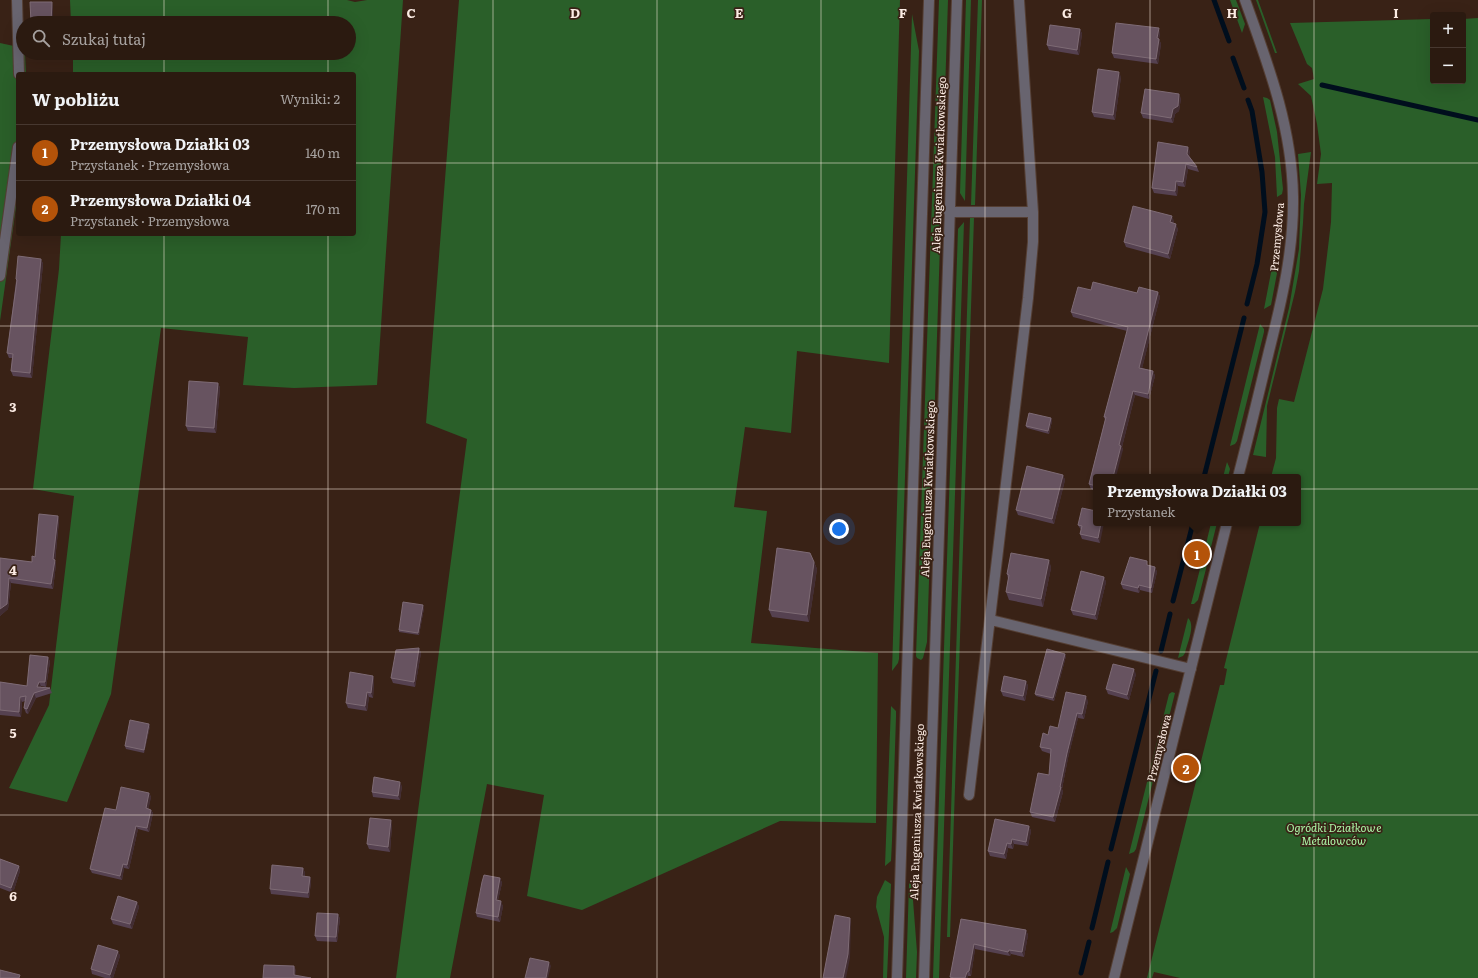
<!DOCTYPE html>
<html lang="pl">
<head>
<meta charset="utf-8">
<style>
	body { margin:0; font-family:Literata,serif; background:#37271e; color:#f1f3f6 }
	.controls { position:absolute; right:12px; top:12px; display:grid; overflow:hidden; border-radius:4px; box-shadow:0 4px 16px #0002 }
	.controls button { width:36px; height:36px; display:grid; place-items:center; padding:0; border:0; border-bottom:1px solid #473830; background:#2b1a10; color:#f1f3f6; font:20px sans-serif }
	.you { position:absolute; left:839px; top:529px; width:14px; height:14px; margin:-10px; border:3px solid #fff; border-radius:50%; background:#1a73e8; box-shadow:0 0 0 6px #1a73e833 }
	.badge { display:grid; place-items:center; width:26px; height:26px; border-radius:50%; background:#b45309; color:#fff; font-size:13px; font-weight:700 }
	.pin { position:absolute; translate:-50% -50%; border:2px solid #fff; box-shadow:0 1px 4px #0006 }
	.popup { position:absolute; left:1093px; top:474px; width:208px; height:52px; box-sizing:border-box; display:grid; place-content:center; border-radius:4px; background:#2b1a10; filter:drop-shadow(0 1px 3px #0005); font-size:13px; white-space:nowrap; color:#a6a19f }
	.popup b { font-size:15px; color:#f1f3f6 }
	.popup::after { content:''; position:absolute; left:50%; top:100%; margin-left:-8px; border:8px solid transparent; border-top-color:#2b1a10 }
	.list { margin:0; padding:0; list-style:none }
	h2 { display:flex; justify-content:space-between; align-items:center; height:52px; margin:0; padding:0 16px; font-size:17px }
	h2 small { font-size:13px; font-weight:400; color:#a6a19f }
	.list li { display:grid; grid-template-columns:26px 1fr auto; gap:12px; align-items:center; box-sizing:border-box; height:56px; padding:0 16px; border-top:1px solid #473830 }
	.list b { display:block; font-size:15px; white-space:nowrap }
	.list p { margin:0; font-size:13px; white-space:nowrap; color:#a6a19f }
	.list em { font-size:13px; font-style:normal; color:#a6a19f }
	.icon { flex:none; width:22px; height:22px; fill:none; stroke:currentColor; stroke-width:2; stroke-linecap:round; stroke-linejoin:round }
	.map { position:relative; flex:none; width:1478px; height:978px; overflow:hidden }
	.search { position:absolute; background:#2b1a10; box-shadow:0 4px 16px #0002; left:16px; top:16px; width:340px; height:44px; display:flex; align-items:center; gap:10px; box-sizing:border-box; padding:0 14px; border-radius:22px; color:#a6a19f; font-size:15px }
	.panel { position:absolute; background:#2b1a10; box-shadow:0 4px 16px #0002; left:16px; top:72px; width:340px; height:164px; border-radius:4px }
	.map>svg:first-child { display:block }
</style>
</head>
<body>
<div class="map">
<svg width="1478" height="978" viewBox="0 0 1478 978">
	<rect width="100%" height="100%" fill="#392216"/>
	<path fill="#2a5f29" d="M70,0H347L355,2L367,0H403L377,385L294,388L243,385L248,337L161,328L111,694L67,802L9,788L49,705L74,496L33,489L59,269L61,234H354V74H73V53H349V23H71Z
		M459,0H900L889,363L797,351L791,433L745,427L734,507L767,511L751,643L878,653L876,823L780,821L582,910L527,896L544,795L487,784L450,978H396L467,439L426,423Z
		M939,0H948L927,642L923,658L921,660L917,658L916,656Z
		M966,0H971L965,201L960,193Z
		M978,0H982L975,205H971Z
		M1230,0H1236L1245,24L1242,33Z
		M1256,0H1258L1277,53H1275Z
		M912,14L919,51L899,659L898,663L892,671Z
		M1478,18V978H1180L1154,972L1152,978H1147L1220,685H1224L1227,669L1224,668L1260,523H1298V477H1271L1276,458L1277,408L1279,399L1294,402L1323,289L1331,222L1332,183L1317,184L1321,154L1317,124L1311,96L1298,84L1314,79L1312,68L1307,64L1290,23L1433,19V81H1463V19Z
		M0,43L23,48V53H25L26,74H18V193L0,321Z
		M1263,97L1267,98L1270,100L1277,132L1283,189L1282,194L1277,197L1275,157Z
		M1311,152L1304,204L1303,223L1299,271L1295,292L1267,406L1266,457L1253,455L1289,308L1299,249L1301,195L1298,154Z
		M970,218H974L950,937H947Z
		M964,222L939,978H933L958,229Z
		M1273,262L1278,268L1271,305L1264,309Z
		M1260,324L1264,329V332L1237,441L1235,444L1230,446Z
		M1227,462L1230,469L1228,477H1223Z
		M1211,523H1217L1211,547L1208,546L1206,544Z
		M1204,564L1207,565L1198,600L1194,604H1191L1201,565Z
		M1188,618C1196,625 1187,644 1185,653L1183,656L1178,658Z
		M1172,692L1175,693L1136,849L1134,852L1129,854L1169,694Z
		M891,706L896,711V717L892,841L891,861L885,866Z
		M1126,867L1130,874L1117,928L1113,932L1110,933Z
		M885,880L891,884L887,978H883L884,937L876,907L877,897Z
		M910,883L912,887L917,952L916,978H906L909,884Z"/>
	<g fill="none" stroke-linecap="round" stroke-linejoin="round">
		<path stroke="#000e1d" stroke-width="5" d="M1214,0L1229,41
			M1233,58L1244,88
			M1322,85L1478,120
			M1247,304L1257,264L1265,212L1262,172L1252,111L1248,100
			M1204,477L1244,318
			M1173,601L1193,523
			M1161,651L1170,614
			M1111,849L1156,671
			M1092,928L1108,862
			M1081,973L1089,942"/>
		<g stroke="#543e33" stroke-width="12">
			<path id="minor" d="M17,0L19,74
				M1019,0L1033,212
				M949,212H1033V242L1028,298L969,795
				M0,276L18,147
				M1238,477C1249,435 1259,393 1269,351C1282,300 1294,249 1293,196C1292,127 1268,64 1245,0
				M991,620L1191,669
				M897,978L929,0
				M924,978L957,0
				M1114,978L1227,523"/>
		</g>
		<use href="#minor" stroke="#68646f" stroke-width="10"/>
	</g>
	<path fill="#554150" d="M1080,29L1082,34L1079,55L1049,50L1047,45Z
		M1160,33L1159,39L1161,44L1158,64L1114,58L1112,53Z
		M32,53H52V57H34Z
		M1121,77L1115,120L1094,117L1092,112Z
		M1181,98L1179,111L1175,114L1173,123L1143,118L1141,113Z
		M1190,151L1189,156L1197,167L1199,172L1188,169L1185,187L1178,186L1177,196L1154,193L1152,188Z
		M1174,221L1173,223L1178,229L1170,259L1126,247L1124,242Z
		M41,259L43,264L32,378L13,376L11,371L12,358H9L7,353L16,281V279Z
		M1091,290L1137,293L1158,292L1160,297L1142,368L1153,371L1155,376L1149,399L1135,395L1122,447L1123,450L1096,477V491L1091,489L1089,484L1105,420L1104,417L1127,331L1073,317L1071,312Z
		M218,383L220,388L216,433L188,431L186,426Z
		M1051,418L1052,421L1049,434L1027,428L1026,426Z
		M1063,475L1065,480L1054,524L1018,515L1016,510Z
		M1096,511L1100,543L1082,539L1080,534L1081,530L1078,525Z
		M58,516L59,521L55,561L56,564L53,589L11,583L8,609L0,616V558L32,562Z
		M1049,560L1051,568L1043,607L1009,600L1006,592L1008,579L1007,574Z
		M814,562L817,569L809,622L772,617L769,610Z
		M1149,565L1155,567L1157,572L1152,593L1140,590L1139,593L1123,589L1121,584Z
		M1104,577L1106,582L1097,620L1073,615L1071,610Z
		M424,608L419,635L399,632V630Z
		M419,648L421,653L415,687L393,683L391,678Z
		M1066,656L1054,701L1036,696L1035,694Z
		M48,657L50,662L46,687L41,686V687L50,688L52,693L36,698L28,714L26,713L24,708L25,701L22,702L21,717L0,715V682L27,686Z
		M1136,674L1129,700L1108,694L1106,689Z
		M373,676L374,681L373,698L369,697L367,711L348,708L346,703Z
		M1026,681L1028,686L1025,701L1003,696L1001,691Z
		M1088,701L1084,719L1078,718L1068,758L1062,789L1063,792L1055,822L1032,817L1030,812L1049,775L1051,754L1042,751L1040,747L1048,735L1058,728Z
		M150,726L144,753L126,749L125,746Z
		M402,786L400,800L373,797L372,792Z
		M149,793L151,797L148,809L151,810L153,813L149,832L138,829L129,869L124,868L122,880L92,873L90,869L116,810Z
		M392,825L390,852L369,849L367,844Z
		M1029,826L1031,831L1028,846L1014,844L1013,849L1008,848L1006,859L990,856L988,851Z
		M0,859L19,866L20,871L13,893L0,888Z
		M303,868L305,873V877H310L311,882L309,898L271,894L270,889Z
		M500,878L502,883L498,900L503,906L500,922L477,917L476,913Z
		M137,902L139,907L132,929L113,924L111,919Z
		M338,914L340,919L337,942L317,941L315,936Z
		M961,919L1026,930L1028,935L1024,957L1011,954L1010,956L975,949L971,976H968V978H950Z
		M118,951L120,956L113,978H105L92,974L91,969Z"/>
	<path fill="#422d32" d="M52,2L53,7V23H51Z
		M1159,28L1160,33L1159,39L1161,44L1158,64L1156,59L1157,38Z
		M1080,29L1082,34L1079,55L1077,50Z
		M1119,72L1121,77L1115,120L1113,115Z
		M1179,94L1181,98L1179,111L1175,114L1173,123L1171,118L1173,109Z
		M1188,147L1190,151L1189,159L1187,154Z
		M1186,164L1188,169L1185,187L1183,182Z
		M1176,181L1178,186L1177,196L1175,191Z
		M1172,216L1174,221L1172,227L1170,222Z
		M1176,224L1178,229L1170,259L1168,254Z
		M41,259L43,264L32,378L30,373Z
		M1158,292L1160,297L1141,373L1139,368Z
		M1153,371L1155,376L1149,399L1148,394Z
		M218,383L220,388L216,433L214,428Z
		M1133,391L1135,395L1122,447L1123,450L1116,477H1113L1119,445Z
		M1051,418L1052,421L1049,434L1048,431Z
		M1063,475L1065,480L1054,524L1052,519Z
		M58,516L59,521L55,561L56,564L53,589L51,584Z
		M1101,523H1104L1100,543L1098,538Z
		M1049,560L1051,568L1043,607L1041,599Z
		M814,562L817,569L809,622L807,615Z
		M1155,567L1157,572L1152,593L1151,588Z
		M1104,577L1106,582L1097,620L1095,615Z
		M9,578L11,583L8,609L0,616V609Z
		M1139,585L1140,590L1139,593L1138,588Z
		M423,605L424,608L419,635L418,633Z
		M419,648L421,653L415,687L414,682Z
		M1065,654L1066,656L1054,701L1053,698Z
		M48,657L50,662L46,687L45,682Z
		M1134,669L1136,674L1129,700L1127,695Z
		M373,676L374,681L373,698L371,693Z
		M1026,681L1028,686L1025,701L1023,696Z
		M39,682L41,686L39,692L37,687Z
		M367,692L369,697L367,711L365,706Z
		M34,693L36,698L28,714L27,709Z
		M1086,696L1088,701L1084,719L1082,714Z
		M20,697L22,702L21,717L19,712Z
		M1077,713L1078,718L1068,758L1062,789L1063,792L1055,822L1053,817L1067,753Z
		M149,724L150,726L144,753V750Z
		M400,782L402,786L400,800L398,796Z
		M149,793L151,797L148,812L146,808Z
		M151,810L153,813L149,832L147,828Z
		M391,820L392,825L390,852L388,847Z
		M136,826L138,829L129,869L127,865Z
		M1029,826L1031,831L1028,846L1026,842Z
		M1012,839L1014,844L1013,849L1011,844Z
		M1007,843L1008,848L1006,859L1004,854Z
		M123,864L124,868L122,880L120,876Z
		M19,866L20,871L13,893L11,888Z
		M303,868L305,873L304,881L302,876Z
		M310,877L311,882L309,898L308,893Z
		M500,878L502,883L497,905L496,900Z
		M501,901L503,906L500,922L498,917Z
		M137,902L139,907L132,929L130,924Z
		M338,914L340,919L337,942L336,937Z
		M850,918L851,922L850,958L846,978H843Z
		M1026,930L1028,935L1024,957L1022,952Z
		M974,944L975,949L971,976L969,971Z
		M1009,950L1011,954L1010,956L1008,952Z
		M118,951L120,956L113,978H111L110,975Z
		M549,962L551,966L548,978H546Z
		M294,966L296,970L295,978L294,975Z
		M967,972L968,976V978H965Z"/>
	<path fill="#675360" stroke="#7e6b75" d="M30,2H52L51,23H31Z
		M1116,23L1159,28L1157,38L1159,39L1156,59L1112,53Z
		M1050,25L1080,29L1077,50L1047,45Z
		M1098,69L1119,72L1113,115L1092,112Z
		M1145,89L1179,94L1178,106L1173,109L1171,118L1141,113Z
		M1158,142L1188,147L1187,154L1197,167L1186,164L1183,182L1176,181L1175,191L1152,188Z
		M1133,206L1172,216L1170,222L1176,224L1168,254L1124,242Z
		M18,256L41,259L30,373L11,371L13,354L7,353L17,280L16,279Z
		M1093,282L1137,293L1139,287L1158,292L1139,368L1153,371L1148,394L1133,391L1119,445L1121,446L1113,477H1096V486L1089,484L1106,417H1104L1128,327L1071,312L1078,287L1091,290Z
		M189,381L218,383L214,428L186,426Z
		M1029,413L1051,418L1048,431L1026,426Z
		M1027,466L1063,475L1052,519L1016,510Z
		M1082,508L1096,511V523H1101L1098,538L1080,534L1082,526L1078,525Z
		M39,514L58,516L53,559L55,560L51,584L9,578L7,604L0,609V558L32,562V556L35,557Z
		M777,548L810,553L814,562L807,615L769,610Z
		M1011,553L1049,560L1041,599L1006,592L1009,575L1007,574Z
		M1130,557L1147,561V565L1155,567L1151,588L1139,585L1138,588L1121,584Z
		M1081,571L1104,577L1095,615L1071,610Z
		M403,602L423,605L418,633L399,630Z
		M419,648L414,682L391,678L396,650Z
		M1047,649L1065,654L1053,698L1035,694Z
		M30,655L48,657L45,682H39L37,687L50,688L34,693L27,709L24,708L26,696L20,697L19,712L0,710V682L27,686Z
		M1113,664L1134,669L1127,695L1106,689Z
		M350,672L373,676L371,693L367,692L365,706L346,703Z
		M1004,676L1026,681L1023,696L1001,691Z
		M1066,692L1086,696L1082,714L1077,713L1067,753L1060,787H1061L1053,817L1030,812L1038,773L1049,775L1051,749L1040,747L1043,733L1048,735L1050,726L1058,728Z
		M130,720L149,724L144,750L125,746Z
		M374,777L400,782L398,796L372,792Z
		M121,787L149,793L146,808L151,810L147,828L136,826L127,865L123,864L120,876L90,869L105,808L116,810Z
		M370,818L391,820L388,847L367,844Z
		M995,819L1029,826L1026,842L1012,839L1011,844L1007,843L1004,854L988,851Z
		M0,859L19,866L11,888L0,884Z
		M272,865L303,868L302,876L310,877L308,893L270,889Z
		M484,875L500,878L496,900L501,901L498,917L476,913L482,882Z
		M118,896L137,902L130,924L111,919Z
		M317,913L338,914L336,937L315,936Z
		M835,915L850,918L848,954L843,978H823Z
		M961,919L1026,930L1022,952L1009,950L1008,952L974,944L969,971L967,972L965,978H954L950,977Z
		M98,945L118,951L110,975L91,969Z
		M530,958L549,962L546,978H525Z
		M264,965L294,966V975L311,978H263Z
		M0,970L20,975L19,978H0Z"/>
	<path fill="none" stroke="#fcece4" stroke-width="1" stroke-opacity="0.55" d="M164,0V23M328,0V23M493,0V978M657,0V978M821,0V978M985,0V978M1150,0V978M1314,0V978M164,53V74M328,53V74M0,163H18M354,163H1478M164,234V978M328,234V978M0,326H1478M0,489H1478M0,652H1478M0,815H1478"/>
	<g text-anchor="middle" stroke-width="3.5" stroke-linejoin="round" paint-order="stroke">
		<g font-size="11" fill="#fcece4" stroke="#392216">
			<text transform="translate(939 165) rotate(-88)" y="4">Aleja Eugeniusza Kwiatkowskiego</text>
			<text transform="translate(1277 237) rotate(-85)" y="4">Przemysłowa</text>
			<text transform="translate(928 489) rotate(-88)" y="4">Aleja Eugeniusza Kwiatkowskiego</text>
			<text transform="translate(1159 748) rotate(-76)" y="4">Przemysłowa</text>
			<text transform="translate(917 812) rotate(-88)" y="4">Aleja Eugeniusza Kwiatkowskiego</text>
		</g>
		<g font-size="11" font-style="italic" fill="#acf9a8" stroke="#392216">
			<text x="1334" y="832">Ogródki Działkowe<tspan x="1334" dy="13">Metalowców</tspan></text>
		</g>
	</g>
	<g font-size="13" text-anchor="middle" font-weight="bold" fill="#fcece4" stroke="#392216" stroke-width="3.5" stroke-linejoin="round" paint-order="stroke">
		<text x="411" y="18">C</text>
		<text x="575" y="18">D</text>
		<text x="739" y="18">E</text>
		<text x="903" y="18">F</text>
		<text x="1067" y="18">G</text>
		<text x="1232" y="18">H</text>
		<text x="1396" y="18">I</text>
		<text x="13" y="412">3</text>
		<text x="13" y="575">4</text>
		<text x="13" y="738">5</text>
		<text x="13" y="901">6</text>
	</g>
</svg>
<div class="controls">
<button>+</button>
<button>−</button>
</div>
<div class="you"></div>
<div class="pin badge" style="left:1197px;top:554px">1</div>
<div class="popup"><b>Przemysłowa Działki 03</b>Przystanek</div>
<div class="pin badge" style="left:1186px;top:768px">2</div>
<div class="search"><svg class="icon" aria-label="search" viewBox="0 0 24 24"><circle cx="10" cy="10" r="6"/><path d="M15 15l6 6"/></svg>Szukaj tutaj</div>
<section class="panel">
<h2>W pobliżu<small>Wyniki: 2</small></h2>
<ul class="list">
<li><span class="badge">1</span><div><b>Przemysłowa Działki 03</b><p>Przystanek · Przemysłowa</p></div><em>140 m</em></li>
<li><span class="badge">2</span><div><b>Przemysłowa Działki 04</b><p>Przystanek · Przemysłowa</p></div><em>170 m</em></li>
</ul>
</section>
</div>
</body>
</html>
